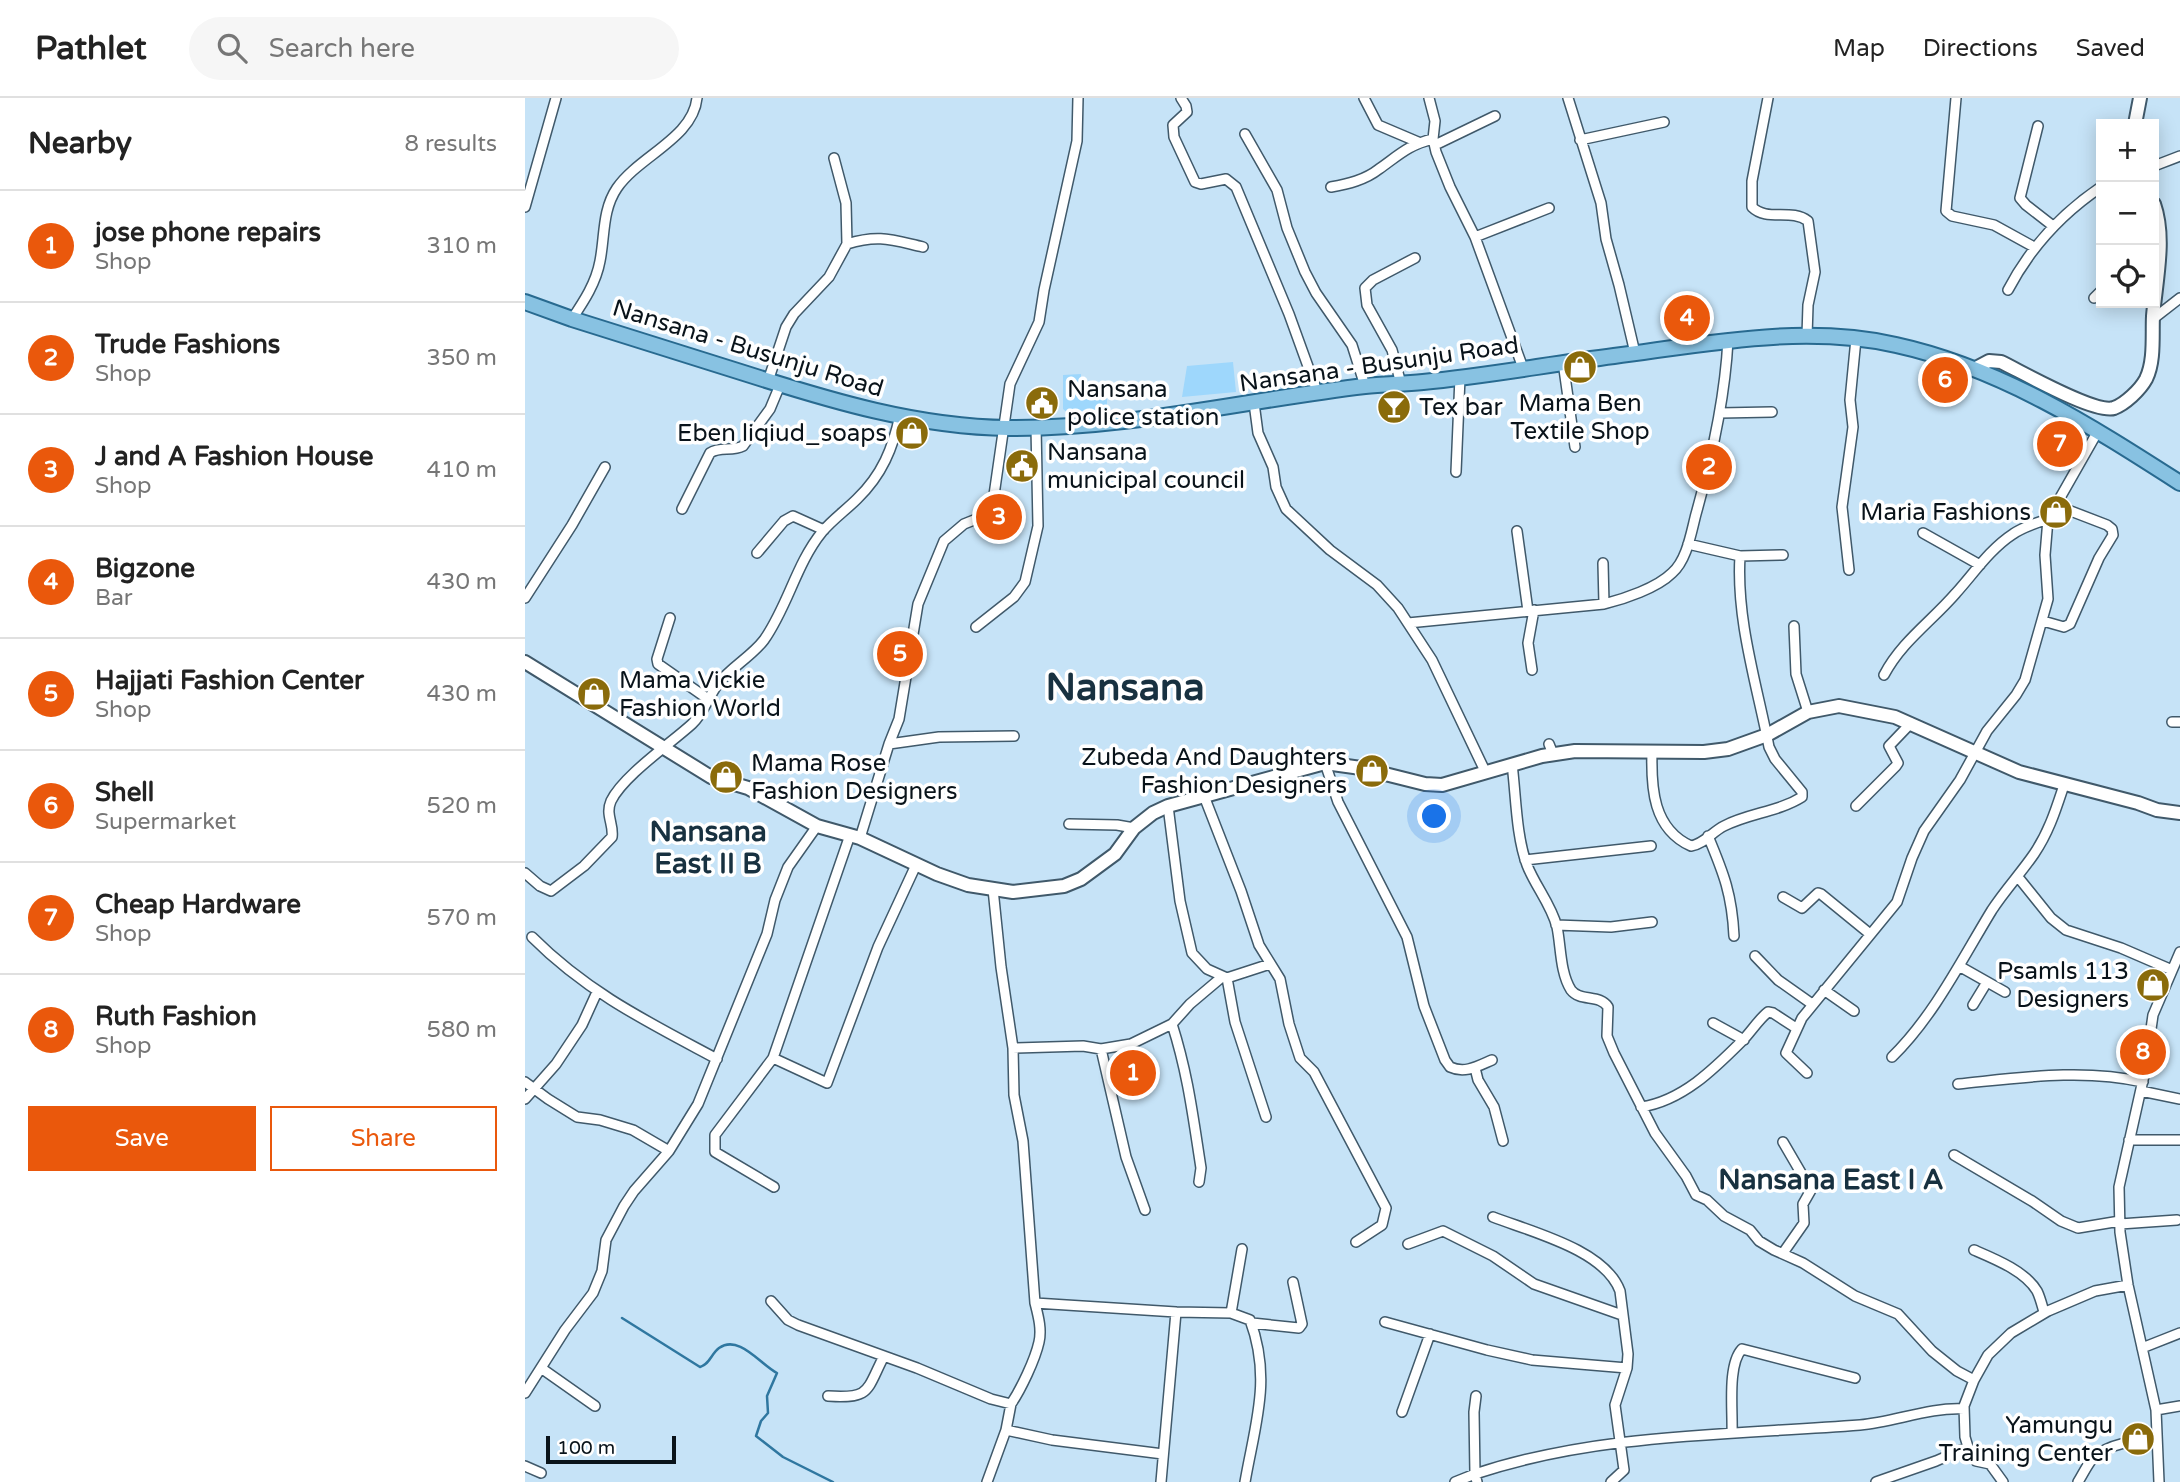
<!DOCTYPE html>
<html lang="en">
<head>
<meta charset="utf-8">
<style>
	body { margin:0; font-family:"Varela Round",sans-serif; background:#f6f6f6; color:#222 }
	.controls { position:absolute; right:21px; top:21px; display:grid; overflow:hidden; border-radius:0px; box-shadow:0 4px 18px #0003 }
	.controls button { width:63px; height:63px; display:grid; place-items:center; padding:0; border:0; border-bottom:2px solid #e0e0e0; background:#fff; color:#222; font:35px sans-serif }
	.scale { position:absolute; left:21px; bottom:18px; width:130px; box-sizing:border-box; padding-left:7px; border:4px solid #09131a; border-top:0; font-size:19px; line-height:24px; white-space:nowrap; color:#09131a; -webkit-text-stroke:5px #fff; paint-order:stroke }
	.you { position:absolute; left:910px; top:719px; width:24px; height:24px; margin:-18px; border:5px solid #fff; border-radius:50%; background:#1a73e8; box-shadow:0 0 0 10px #1a73e833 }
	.badge { display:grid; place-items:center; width:46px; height:46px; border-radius:50%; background:#ea580c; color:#fff; font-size:23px; font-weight:700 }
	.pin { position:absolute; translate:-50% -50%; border:4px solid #fff; box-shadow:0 2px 7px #0006 }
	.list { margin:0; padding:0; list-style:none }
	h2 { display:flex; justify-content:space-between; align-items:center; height:91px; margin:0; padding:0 28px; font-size:30px }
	h2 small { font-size:23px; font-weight:400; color:#767676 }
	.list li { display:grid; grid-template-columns:46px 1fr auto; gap:21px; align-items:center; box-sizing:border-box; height:112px; padding:0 28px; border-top:2px solid #e0e0e0 }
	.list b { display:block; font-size:26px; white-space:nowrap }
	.list p { margin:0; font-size:23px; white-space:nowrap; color:#767676 }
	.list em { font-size:23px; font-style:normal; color:#767676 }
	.actions { display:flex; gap:14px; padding:21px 28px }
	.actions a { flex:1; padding:16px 0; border:2px solid #ea580c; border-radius:0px; text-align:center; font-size:24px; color:#ea580c }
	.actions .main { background:#ea580c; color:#fff }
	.icon { flex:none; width:38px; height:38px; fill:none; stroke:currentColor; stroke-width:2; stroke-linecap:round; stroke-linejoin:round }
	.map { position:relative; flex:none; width:1655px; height:1384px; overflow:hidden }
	header { display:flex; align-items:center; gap:42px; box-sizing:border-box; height:98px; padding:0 35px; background:#fff; border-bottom:2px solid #e0e0e0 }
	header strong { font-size:33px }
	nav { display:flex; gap:38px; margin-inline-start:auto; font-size:24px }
	.search { width:490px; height:63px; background:#f6f6f6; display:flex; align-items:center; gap:18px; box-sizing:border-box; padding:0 24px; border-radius:38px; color:#767676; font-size:26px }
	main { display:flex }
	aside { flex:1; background:#fff }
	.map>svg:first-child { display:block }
</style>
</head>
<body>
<header>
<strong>Pathlet</strong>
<div class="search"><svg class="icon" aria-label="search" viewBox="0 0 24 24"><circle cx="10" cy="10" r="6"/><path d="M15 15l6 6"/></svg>Search here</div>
<nav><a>Map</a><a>Directions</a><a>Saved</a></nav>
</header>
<main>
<aside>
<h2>Nearby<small>8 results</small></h2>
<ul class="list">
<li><span class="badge">1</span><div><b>jose phone repairs</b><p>Shop</p></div><em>310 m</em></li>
<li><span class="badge">2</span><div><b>Trude Fashions</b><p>Shop</p></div><em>350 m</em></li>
<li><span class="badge">3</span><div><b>J and A Fashion House</b><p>Shop</p></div><em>410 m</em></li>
<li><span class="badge">4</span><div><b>Bigzone</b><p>Bar</p></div><em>430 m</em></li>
<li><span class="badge">5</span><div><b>Hajjati Fashion Center</b><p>Shop</p></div><em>430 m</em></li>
<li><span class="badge">6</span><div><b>Shell</b><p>Supermarket</p></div><em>520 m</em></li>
<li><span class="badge">7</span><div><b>Cheap Hardware</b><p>Shop</p></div><em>570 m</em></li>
<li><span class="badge">8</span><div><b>Ruth Fashion</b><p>Shop</p></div><em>580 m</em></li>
</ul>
<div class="actions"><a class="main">Save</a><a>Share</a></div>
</aside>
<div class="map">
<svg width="1655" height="1384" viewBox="0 0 1655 1384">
	<rect width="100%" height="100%" fill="#c6e3f7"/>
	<path fill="#9ed7fc" d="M708,264L711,294L657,299L662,268Z
		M556,276L555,298L582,296V313L543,315L538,311V277Z"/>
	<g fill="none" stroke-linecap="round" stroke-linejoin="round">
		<path stroke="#2f77a0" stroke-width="2.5" d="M97,1220L175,1269C185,1266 186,1256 194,1250C214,1236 235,1266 252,1275L242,1298L243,1315L236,1323L231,1338L258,1359L308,1384"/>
		<g stroke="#40596a" stroke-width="12">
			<path id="minor" d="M656,0L661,8L662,14L648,27L649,39L670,84L676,86L701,81L711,89L764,216L793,296
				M839,0L853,27L893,44
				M904,0L910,23L908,41L911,54L925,89L950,139L998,270
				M1043,0L1076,105L1081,141L1094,187L1110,255
				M1243,0L1227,83V109C1242,124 1266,110 1283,123L1290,174L1283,207L1282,238
				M1431,0L1421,113L1427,118L1469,127L1509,149
				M1513,28L1495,100L1501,107L1528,128
				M720,36L752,92L762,130L780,174L791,195L827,247L840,288
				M1055,42L1139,24
				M910,47L970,18
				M309,60L321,105L322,146
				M1629,68L1655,58
				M806,89C823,86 840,82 854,71C874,57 883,47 908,41
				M0,109L31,0
				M950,139L1024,110
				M1483,192C1505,150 1536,116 1576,89
				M1569,200L1576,193
				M47,221C59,203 71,185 75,163C80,138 77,112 92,90C114,58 168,40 172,0
				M1628,221L1655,200
				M1038,264L1050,349
				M243,283L261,229L269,216L304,179L322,146C354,136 367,142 398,149
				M876,286L867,252L842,207L840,190L848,182L890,160
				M729,305L733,335L748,369L751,389L761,411L805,452L852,487L873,510L907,562L960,673
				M1195,315L1247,314
				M931,374L935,279
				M157,411L185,355C195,348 207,354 218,348L245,311L255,287
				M992,433L1003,513
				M1398,435L1455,467
				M232,455L259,423L268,418L299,432
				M1215,458L1258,457
				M1078,465L1079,506
				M1324,472L1317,409L1328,329L1325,302L1331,241
				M0,500L47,427L80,369
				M145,520L132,561L133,566L183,601
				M1518,523L1539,529L1545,526L1574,460L1588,437L1587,431L1582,427L1530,407
				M883,525L1079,506C1099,501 1132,490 1147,475C1162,462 1166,435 1171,416C1187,359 1200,301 1203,242
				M1269,528L1271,576L1283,614
				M451,529L489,499L500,484L513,428L511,329
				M1007,572L1003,545L1009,512
				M1359,577C1377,543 1407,523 1431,495C1449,475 1465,451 1488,436C1498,429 1511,425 1523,421
				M1647,624H1655
				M364,646L414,639L489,638
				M1024,646L1028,656
				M1127,654C1126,690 1128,731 1166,748C1179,746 1187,734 1199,728C1224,715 1253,714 1277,699V694L1250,661L1244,649C1232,587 1211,522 1215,458L1163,446
				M800,665L813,704L882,839L899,908L920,962L925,969C940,976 953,968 967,962
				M987,666C991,697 991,738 1002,767C1010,788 1026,806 1032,829C1036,848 1035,875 1046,892C1055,904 1075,896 1083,909L1082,938L1089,955L1130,1035L1161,1078L1171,1097L1182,1102L1199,1118L1225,1132L1234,1143L1249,1152L1278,1165L1330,1198L1373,1216L1407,1253L1432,1273L1449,1282
				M679,698L716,793L734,847L755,881L764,926L775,960L789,974L861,1110L857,1127L831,1144
				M643,708L655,803L667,855L682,871L702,880L745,866
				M1331,708L1371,668L1373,665L1364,648L1386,625
				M544,726L592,727L609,730
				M1183,738C1199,776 1207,797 1209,838
				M335,740L364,646L374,621L393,506L419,443L439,426L454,420L465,410L469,397L485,286L514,224L519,192L552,43L553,0
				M1000,762L1126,748
				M0,775L15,788L26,793L59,768L87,739C89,726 80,717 86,703C98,678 145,646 167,626C179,615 183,599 193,586C206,569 226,559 239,542C263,508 271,466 297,434C307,422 321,412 332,401C357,377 368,350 375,317
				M1493,779L1526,820L1541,832L1596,850L1647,872
				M1258,799L1277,810L1293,795L1296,796L1345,836
				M1031,827L1086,829L1127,824
				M7,839C63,895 123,924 192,961
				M1230,858L1253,882L1287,906
				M1434,868L1480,894
				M702,880L710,924L741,1019
				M1299,892L1329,913
				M1448,907L1462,884
				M1188,925L1219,942
				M647,926C663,976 668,1019 676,1070L674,1084
				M488,950L558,948L576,951L606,946L647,926L665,906L697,879
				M576,951L601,1059L620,1112
				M1367,959C1409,918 1437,861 1467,812C1480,792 1496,775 1509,756C1524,734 1531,711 1539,687
				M248,960L302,985L353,849L391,767
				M950,970L953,982L969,1009L978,1043
				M1282,975L1261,955L1277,920L1372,804L1387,760L1399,733L1435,682L1462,633L1491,597L1500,582L1523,501L1520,457L1523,421L1573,333
				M0,984L23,1001L52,1019L75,1022L108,1032L144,1053
				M1433,986C1494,980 1557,970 1618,984
				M1616,993L1655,1001
				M0,1001L31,966L57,927L72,894
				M1116,1009C1157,1003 1189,971 1217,943C1226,934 1233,922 1243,914L1248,915L1271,930
				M1604,1042H1655
				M1258,1044L1286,1092L1278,1106L1279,1125L1258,1155
				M1429,1057L1507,1103L1536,1123L1553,1130L1595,1123
				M249,1089L190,1054V1037L248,960L325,737
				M968,1119C1007,1134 1080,1152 1095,1193L1103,1256L1102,1270L1090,1307L1099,1372L1086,1384
				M1595,1126L1652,1122
				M883,1146L918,1133L968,1158L1009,1186L1097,1217
				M1449,1152C1470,1161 1500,1173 1512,1193C1515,1199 1517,1207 1519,1214
				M246,1203L263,1222L273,1227L392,1270L466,1301L486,1306C496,1291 510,1262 514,1244C517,1231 513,1217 510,1205L498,1043L489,997L488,950L476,869L468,791
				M510,1205L651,1214L706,1215L725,1222C747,1281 730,1326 720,1384
				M706,1215L717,1151
				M860,1224L962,1252L1007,1262L1102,1270
				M727,1225L774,1230L777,1226L768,1184
				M1617,1250L1655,1235
				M16,1270L70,1308
				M0,1295L40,1232L68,1195L77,1173L81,1142L99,1108L109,1093L144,1053L173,1006L242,836L250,802L263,769L292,728
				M303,1298C346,1301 341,1293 359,1258
				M1631,1312L1655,1308
				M877,1314L905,1236
				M481,1332L527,1342L638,1356
				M1207,1335C1208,1313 1202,1267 1217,1251L1330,1280
				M0,1368L16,1375
				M462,1384L481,1332L486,1306
				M636,1384L651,1214
				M930,1384L950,1376L949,1314L951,1298
				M952,1384L950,1376C1073,1335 1206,1337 1335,1327C1370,1324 1404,1309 1439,1311
				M1351,1384L1411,1363L1443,1349
				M1478,1384L1465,1366L1451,1363L1443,1349L1440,1339L1439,1308L1449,1282L1463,1257L1486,1235L1523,1213L1570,1193L1603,1187
				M1553,1384C1558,1376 1562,1367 1568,1360C1582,1346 1614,1341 1632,1341
				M1634,1384L1631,1312L1603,1187L1595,1134L1594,1089L1620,973L1628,917L1655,854"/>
		</g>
		<g stroke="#40596a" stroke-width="16">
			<path id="tertiary" d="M1610,26L1615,0
				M1449,271L1464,263L1476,264C1497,274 1570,316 1589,310C1600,306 1615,292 1621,281C1630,263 1627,237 1628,218C1631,182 1641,140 1629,106
				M0,564L186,679L223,690L292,728L335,740L412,776L443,787L488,794L539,788L556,781L590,756L609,730L628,715L643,708L800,665L836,670L900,686L917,687L1017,658L1050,653L1179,654L1203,651L1242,637L1283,614L1314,608L1370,619L1494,674L1613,705L1632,712L1655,715"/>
		</g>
		<g stroke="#286a90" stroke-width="18">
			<path id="primary" d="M0,204L47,221C105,239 164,258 222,276C307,303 393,329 483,330C604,331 721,302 840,288C859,286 879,286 898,284C962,278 1025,266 1089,258C1181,246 1278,226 1371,247C1476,270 1566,328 1655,385"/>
		</g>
		<use href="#minor" stroke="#fff" stroke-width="9"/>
		<use href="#tertiary" stroke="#fff" stroke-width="12"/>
		<use href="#primary" stroke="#88c2e2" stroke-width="14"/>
	</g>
	<defs>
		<g id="shop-disc" transform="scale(1.75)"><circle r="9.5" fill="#8a6b0b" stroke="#fff"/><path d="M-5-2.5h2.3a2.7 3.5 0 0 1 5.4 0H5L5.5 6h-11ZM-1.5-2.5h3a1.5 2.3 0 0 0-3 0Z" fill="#fff"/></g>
		<g id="civic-disc" transform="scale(1.75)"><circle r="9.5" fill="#8a6b0b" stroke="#fff"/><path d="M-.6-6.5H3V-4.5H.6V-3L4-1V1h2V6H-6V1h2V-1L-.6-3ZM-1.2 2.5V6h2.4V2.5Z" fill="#fff"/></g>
		<g id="bar-disc" transform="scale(1.75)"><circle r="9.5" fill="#8a6b0b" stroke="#fff"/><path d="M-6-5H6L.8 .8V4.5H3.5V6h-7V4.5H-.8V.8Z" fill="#fff"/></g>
	</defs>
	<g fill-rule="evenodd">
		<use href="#shop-disc" x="1055" y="269"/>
		<use href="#civic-disc" x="517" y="305"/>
		<use href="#bar-disc" x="869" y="309"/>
		<use href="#shop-disc" x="387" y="335"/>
		<use href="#civic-disc" x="497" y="368"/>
		<use href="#shop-disc" x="1531" y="414"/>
		<use href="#shop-disc" x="69" y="596"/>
		<use href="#shop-disc" x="847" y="673"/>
		<use href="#shop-disc" x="201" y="679"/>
		<use href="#shop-disc" x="1628" y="887"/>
		<use href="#shop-disc" x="1613" y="1341"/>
	</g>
	<g text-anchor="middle" stroke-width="7" stroke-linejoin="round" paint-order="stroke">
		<g font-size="24" fill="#09131a" stroke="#fff">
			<text transform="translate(223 250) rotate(17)" y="8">Nansana - Busunju Road</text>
			<text transform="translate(854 266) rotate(-8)" y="8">Nansana - Busunju Road</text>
		</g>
		<g font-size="24" fill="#09131a" stroke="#fff" text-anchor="start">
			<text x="542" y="299">Nansana<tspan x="542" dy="28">police station</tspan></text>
			<text x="1055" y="313" text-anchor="middle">Mama Ben<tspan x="1055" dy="28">Textile Shop</tspan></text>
			<text x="894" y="317">Tex bar</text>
			<text x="362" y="343" text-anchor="end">Eben liqiud_soaps</text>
			<text x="522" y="362">Nansana<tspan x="522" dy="28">municipal council</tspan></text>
			<text x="1506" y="422" text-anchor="end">Maria Fashions</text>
			<text x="94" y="590">Mama Vickie<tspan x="94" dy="28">Fashion World</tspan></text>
			<text x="822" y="667" text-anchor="end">Zubeda And Daughters<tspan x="822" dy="28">Fashion Designers</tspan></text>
			<text x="226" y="673">Mama Rose<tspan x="226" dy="28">Fashion Designers</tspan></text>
			<text x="1604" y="881" text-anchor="end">Psamls 113<tspan x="1604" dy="28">Designers</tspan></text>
			<text x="1588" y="1335" text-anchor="end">Yamungu<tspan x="1588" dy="28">Training Center</tspan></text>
		</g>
		<g font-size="28" font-weight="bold" fill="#183140" stroke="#fff">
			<text x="183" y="743">Nansana<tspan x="183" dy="32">East II B</tspan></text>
			<text x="1306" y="1091">Nansana East I A</text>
		</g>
		<g font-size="38" font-weight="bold" fill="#183140" stroke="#fff">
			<text x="600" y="602">Nansana</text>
		</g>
	</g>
</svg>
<div class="controls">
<button>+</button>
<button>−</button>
<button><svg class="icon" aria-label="locate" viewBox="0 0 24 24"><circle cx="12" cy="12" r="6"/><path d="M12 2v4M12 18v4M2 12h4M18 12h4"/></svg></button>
</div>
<div class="scale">100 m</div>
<div class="you"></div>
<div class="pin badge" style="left:608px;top:975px">1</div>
<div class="pin badge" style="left:1184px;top:369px">2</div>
<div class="pin badge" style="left:474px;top:419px">3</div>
<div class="pin badge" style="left:1162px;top:220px">4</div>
<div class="pin badge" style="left:375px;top:556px">5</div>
<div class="pin badge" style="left:1420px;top:282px">6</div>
<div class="pin badge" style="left:1535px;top:346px">7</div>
<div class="pin badge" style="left:1618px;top:954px">8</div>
</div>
</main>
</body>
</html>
